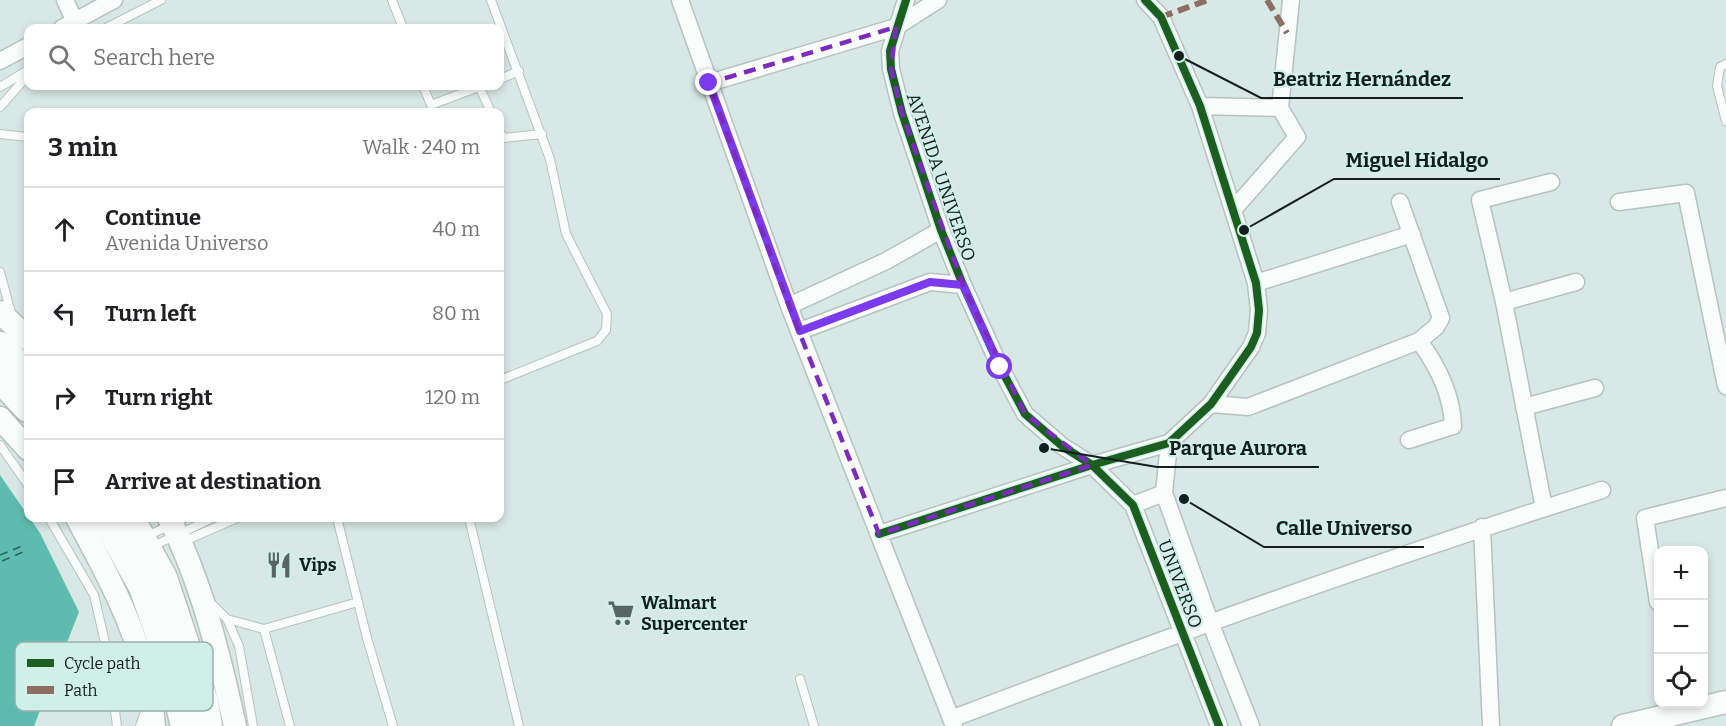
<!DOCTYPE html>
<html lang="en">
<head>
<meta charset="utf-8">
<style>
	body { margin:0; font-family:Bitter,serif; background:#f6f6f6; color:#202124 }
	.controls { position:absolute; right:18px; bottom:18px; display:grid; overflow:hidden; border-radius:12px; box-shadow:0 3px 9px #0003 }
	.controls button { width:54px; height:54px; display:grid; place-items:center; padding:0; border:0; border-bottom:2px solid #e0e0e0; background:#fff; color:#202124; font:30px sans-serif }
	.stop { position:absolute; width:18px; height:18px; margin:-14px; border:4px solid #7c3aed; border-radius:50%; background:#fff }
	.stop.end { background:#7c3aed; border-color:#fff; box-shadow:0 2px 6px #0008 }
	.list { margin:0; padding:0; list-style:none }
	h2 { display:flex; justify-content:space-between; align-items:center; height:78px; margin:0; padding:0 24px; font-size:26px }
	h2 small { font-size:20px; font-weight:400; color:#757577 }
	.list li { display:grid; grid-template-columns:39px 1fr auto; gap:18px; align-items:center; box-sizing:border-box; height:84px; padding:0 24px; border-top:2px solid #e0e0e0 }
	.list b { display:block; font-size:22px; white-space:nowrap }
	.list p { margin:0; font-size:20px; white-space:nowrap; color:#757577 }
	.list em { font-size:20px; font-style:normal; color:#757577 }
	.icon { flex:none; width:33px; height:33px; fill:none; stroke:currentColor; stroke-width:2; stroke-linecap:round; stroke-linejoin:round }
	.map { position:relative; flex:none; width:1726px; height:726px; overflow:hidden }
	.search { position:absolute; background:#fff; box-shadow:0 3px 9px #0003; left:24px; top:24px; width:480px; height:66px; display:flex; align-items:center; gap:15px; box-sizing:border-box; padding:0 21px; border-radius:12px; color:#757577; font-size:22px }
	.panel { position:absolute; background:#fff; box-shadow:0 3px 9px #0003; left:24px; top:108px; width:480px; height:414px; border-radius:12px }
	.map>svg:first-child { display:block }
</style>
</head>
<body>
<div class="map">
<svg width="1726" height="726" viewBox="0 0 1726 726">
	<rect width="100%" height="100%" fill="#d8e8e5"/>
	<path fill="#5dbcaf" d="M0,475L40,533L79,612L34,726H0Z"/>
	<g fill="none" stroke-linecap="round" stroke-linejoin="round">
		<path stroke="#2e6058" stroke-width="1.5" stroke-dasharray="8 6" stroke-linecap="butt" d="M0,555L20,547L23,552L0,562"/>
		<g stroke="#b5c3c0" stroke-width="10">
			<path id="lane" d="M392,0L403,28
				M491,0L550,159L566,234L607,314L606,330L597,341L500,380
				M106,28L161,0
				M1726,64L1720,67L1717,86L1726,121
				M500,79L519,71
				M423,86L431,105L481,86
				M479,86L491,112
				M0,87L28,70
				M0,107L28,75
				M500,133L504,138L542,134
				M0,134L27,137
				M0,272L11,313
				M0,445L28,485
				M49,518L94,595L107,651L117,726
				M337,518L367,638L393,726
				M469,518L519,726
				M145,537L185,518
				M182,542L237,518
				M151,547L213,518
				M210,602L227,619L264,629
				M227,619L239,646L253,726
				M800,679L814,726
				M140,726L145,712
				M290,726L264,629L358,602"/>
		</g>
		<g stroke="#b5c3c0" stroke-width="19">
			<path id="street" d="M65,0L75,22
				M680,0L789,306L954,726
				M906,0L890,51L891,69L902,113L941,230L963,285L1000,367L1025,414L1062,446L1092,465L1133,505L1219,726
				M62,28L114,0
				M0,61L28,46
				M709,83L896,27L938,0
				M1200,106L1280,108L1291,0
				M1619,202L1686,193L1726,386
				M1233,210L1297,137L1280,108
				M1256,283L1412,234
				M1504,302L1576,282
				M789,306L886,261L941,230
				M800,331L930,282L963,285
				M1211,404L1248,407L1419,341L1436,327L1441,318L1400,202
				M1524,407L1595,388
				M1409,440L1453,426C1452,395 1437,365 1419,341
				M1169,443L1164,493L1210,622L1251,726
				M1133,505L1164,493
				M1544,508L1504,302L1480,200L1551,182
				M1482,527L1491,726
				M879,534L1092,465L1169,443L1211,404L1251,347L1257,333L1259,310L1256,283L1200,106L1161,17L1145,0
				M1658,602L1645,518L1726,498
				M951,719C1166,637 1382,559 1602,490"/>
		</g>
		<g stroke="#b5c3c0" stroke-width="25">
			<path id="secondary" d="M0,312L28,339
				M0,418L28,449
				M77,518C113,584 148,649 154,726
				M169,518C202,583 219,654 235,726
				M1623,726L1726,702"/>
		</g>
		<g stroke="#b5c3c0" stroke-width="31">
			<path id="highway" d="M0,346L28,375
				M0,378L28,408
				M105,518L143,587L169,660L185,726
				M130,518L163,578L204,702L208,726"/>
		</g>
		<use href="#lane" stroke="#f9fcfb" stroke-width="8"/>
		<use href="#street" stroke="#f9fcfb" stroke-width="16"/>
		<use href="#secondary" stroke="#f9fcfb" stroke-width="22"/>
		<use href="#highway" stroke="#f9fcfb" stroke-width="28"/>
		<path stroke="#8d6e63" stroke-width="6" stroke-dasharray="12 6" stroke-linecap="butt" d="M1267,0L1287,33
			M1161,17L1208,0"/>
		<g stroke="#d1efe9" stroke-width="11">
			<path id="cycleway" d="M906,0L890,51L891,69L902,113L941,230L963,285L1000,367L1025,414L1062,446L1092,465L1133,505L1219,726
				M879,534L1092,465L1169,443L1211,404L1251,347L1257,333L1259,310L1256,283L1200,106L1161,17L1145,0"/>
		</g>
		<use href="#cycleway" stroke="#1b5e20" stroke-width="8"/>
	</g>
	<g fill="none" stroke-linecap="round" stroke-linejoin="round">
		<path stroke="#7c3aed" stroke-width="8" d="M709,83L800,331L930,282L963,285L1000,367"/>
	</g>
	<path fill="none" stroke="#7b2cbf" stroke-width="4.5" stroke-dasharray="12 8" stroke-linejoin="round" d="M896,27L891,69L902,113L963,285L1025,414L1092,465L879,534L789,306L709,83Z"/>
	<defs>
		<g id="restaurant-bare" transform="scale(2.07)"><path d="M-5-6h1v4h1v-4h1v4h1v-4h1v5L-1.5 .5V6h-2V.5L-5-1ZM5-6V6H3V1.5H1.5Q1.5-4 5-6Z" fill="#596563" stroke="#d1efe9" stroke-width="2.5" paint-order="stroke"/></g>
		<g id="supermarket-bare" transform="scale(2.07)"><path d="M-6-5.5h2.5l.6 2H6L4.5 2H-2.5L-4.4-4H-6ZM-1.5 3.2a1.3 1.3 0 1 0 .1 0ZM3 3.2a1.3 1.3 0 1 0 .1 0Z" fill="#596563" stroke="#d1efe9" stroke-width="2.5" paint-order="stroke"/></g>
	</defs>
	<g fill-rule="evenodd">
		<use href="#restaurant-bare" x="279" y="565"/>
		<use href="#supermarket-bare" x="621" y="613"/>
	</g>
	<g text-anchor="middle" stroke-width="4.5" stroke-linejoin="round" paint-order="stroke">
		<g font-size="18" fill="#141f1d" stroke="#d1efe9">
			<text transform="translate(941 177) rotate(71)" y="6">AVENIDA UNIVERSO</text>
			<text transform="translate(1180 584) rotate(69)" y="6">UNIVERSO</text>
		</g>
		<g font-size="18" font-weight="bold" fill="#141f1d" stroke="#d1efe9" text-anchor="start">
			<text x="299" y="571">Vips</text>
			<text x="641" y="609">Walmart<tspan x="641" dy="21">Supercenter</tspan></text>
		</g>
	</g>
	<rect x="15" y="642" width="198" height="69" rx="9" fill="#d1efe9" stroke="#98b1ac" stroke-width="1.5"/>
	<rect x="27" y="659" width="27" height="8" fill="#1b5e20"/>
	<rect x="27" y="686" width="27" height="8" fill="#8d6e63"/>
	<g font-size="16" fill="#141f1d">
		<text x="64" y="669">Cycle path</text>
		<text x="64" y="696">Path</text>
	</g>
	<path fill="none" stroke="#141f1d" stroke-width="2" d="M1179 56L1261 98H1463M1244 230L1334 179H1500M1044 448L1157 467H1319M1184 499L1264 547H1424"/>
	<g fill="#141f1d" stroke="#d1efe9" stroke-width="2">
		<circle cx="1179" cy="56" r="6"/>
		<circle cx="1244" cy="230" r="6"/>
		<circle cx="1044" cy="448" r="6"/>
		<circle cx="1184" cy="499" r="6"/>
	</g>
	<g font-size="20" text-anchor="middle" font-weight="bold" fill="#141f1d" stroke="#d1efe9" stroke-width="4.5" stroke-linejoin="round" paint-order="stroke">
		<text x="1362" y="86">Beatriz Hernández</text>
		<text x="1417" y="167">Miguel Hidalgo</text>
		<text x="1238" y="455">Parque Aurora</text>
		<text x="1344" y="535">Calle Universo</text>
	</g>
</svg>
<div class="controls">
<button>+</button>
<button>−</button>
<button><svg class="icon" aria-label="locate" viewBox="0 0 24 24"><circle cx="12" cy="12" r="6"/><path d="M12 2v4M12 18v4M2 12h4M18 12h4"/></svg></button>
</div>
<div class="stop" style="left:1000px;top:367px"></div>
<div class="stop end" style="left:709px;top:83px"></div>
<div class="search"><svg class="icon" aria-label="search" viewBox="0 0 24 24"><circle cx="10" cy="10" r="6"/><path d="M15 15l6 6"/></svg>Search here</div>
<section class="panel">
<h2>3 min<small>Walk · 240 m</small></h2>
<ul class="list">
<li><svg class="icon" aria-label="ahead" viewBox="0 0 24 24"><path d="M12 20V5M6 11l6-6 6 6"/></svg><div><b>Continue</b><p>Avenida Universo</p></div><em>40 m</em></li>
<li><svg class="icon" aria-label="left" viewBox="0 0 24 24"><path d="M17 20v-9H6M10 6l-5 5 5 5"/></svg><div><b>Turn left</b></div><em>80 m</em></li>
<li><svg class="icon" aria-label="right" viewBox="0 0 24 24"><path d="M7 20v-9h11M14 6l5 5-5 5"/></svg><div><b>Turn right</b></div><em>120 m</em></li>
<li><svg class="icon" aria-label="arrive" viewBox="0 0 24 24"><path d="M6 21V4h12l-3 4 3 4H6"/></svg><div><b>Arrive at destination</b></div></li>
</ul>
</section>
</div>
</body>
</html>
